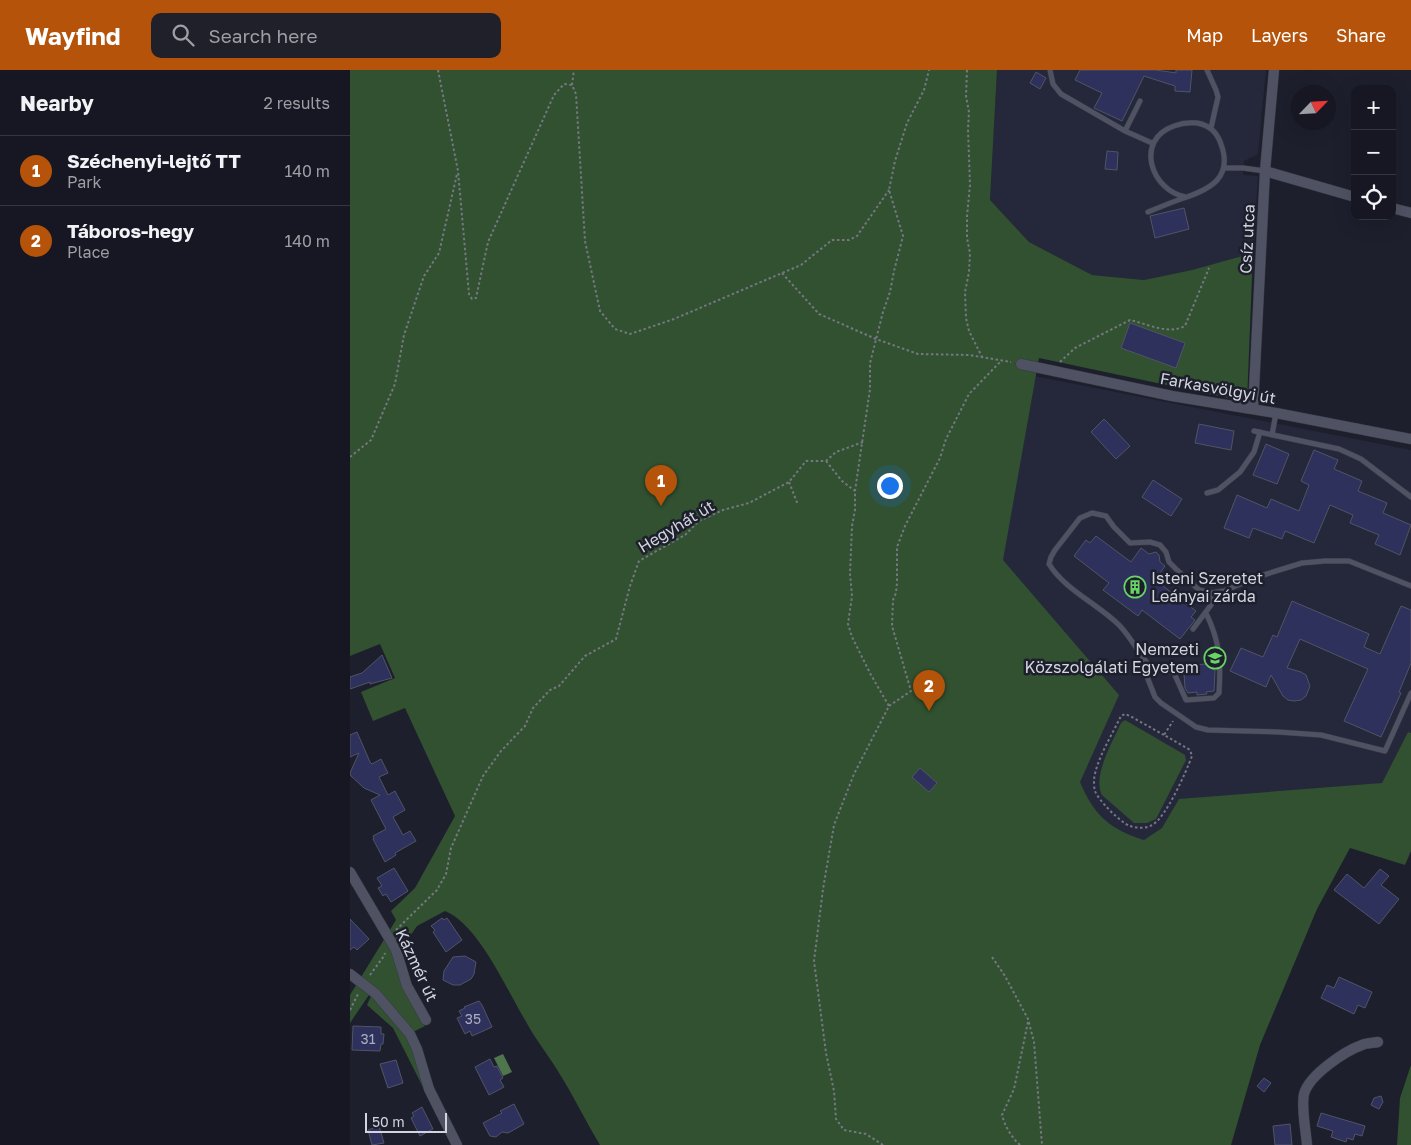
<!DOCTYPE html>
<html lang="en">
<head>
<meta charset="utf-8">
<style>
	body { margin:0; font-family:"Golos Text",sans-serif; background:#1f202a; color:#f1f3f6 }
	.controls { position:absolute; right:15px; top:15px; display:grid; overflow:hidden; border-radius:10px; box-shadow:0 5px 20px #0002 }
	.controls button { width:45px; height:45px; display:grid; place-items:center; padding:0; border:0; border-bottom:1px solid #353640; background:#161722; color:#f1f3f6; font:25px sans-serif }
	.compass { position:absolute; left:941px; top:15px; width:45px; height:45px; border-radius:50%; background:#161722; box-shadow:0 5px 20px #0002; rotate:65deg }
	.scale { position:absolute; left:15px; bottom:12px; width:82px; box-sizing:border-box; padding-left:5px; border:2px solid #d3d5de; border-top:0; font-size:14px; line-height:18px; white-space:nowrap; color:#d3d5de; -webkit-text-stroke:4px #1d1f2d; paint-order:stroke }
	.you { position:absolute; left:539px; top:415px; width:18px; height:18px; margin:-12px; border:4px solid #fff; border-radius:50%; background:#1a73e8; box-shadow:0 0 0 8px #1a73e833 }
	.badge { display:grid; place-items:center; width:32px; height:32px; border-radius:50%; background:#b45309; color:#fff; font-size:16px; font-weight:700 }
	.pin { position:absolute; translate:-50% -41px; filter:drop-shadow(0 1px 2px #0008) }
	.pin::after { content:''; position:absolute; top:26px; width:18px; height:15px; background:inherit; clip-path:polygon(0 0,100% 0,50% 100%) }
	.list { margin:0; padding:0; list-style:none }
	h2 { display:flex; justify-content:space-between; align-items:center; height:65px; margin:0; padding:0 20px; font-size:21px }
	h2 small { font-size:16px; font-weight:400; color:#9e9fa5 }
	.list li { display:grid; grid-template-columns:32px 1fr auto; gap:15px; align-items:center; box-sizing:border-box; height:70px; padding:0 20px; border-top:1px solid #353640 }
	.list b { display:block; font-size:19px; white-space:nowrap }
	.list p { margin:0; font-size:16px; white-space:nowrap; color:#9e9fa5 }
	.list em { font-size:16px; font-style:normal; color:#9e9fa5 }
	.icon { flex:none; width:28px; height:28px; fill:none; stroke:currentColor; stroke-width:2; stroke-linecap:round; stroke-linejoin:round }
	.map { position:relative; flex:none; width:1061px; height:1075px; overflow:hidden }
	header { display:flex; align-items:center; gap:30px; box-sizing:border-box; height:70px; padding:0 25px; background:#b45309; color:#fff }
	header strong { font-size:24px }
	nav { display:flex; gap:28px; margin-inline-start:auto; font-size:18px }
	.search { width:350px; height:45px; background:#1f202a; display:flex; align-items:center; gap:12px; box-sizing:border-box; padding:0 18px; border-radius:10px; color:#9e9fa5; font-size:19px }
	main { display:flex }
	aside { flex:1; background:#161722 }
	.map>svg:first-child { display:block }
</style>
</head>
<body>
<header>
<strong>Wayfind</strong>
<div class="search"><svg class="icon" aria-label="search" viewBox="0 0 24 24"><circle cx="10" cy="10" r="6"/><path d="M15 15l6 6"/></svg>Search here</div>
<nav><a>Map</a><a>Layers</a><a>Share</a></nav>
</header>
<main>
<aside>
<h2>Nearby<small>2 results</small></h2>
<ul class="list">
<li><span class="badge">1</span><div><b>Széchenyi-lejtő TT</b><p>Park</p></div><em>140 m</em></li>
<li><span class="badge">2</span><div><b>Táboros-hegy</b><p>Place</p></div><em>140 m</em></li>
</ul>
</aside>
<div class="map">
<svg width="1061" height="1075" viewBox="0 0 1061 1075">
	<rect width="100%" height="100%" fill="#1d1f2d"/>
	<path fill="#25283b" d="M647,0H916L908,84L894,91L893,98V105L908,106L903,183L842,200L794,210L742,205L679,172L640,131Z
		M684,306L1061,380V663L1058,662L1032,713L763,802L624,515Z"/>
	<path fill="#315130" d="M0,0H647L640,130L679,172L742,205L794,210L842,200L903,183L897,332L689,288L653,490L769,625L730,712C744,745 759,759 794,770L812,758L829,729L1032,713L1058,662L1061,663V781L1055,795L1000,778L967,839L910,975L881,1075H250C235,1050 222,1023 206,998C196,982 184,967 175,950C157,920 128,854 95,841L67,856L46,886L56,918L75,956L61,963L23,919L0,953V925L46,850L41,841L65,818L105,746L55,638L23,651L11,622L45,608L30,574L0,586Z
		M775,650L835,685L836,690L806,749L797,753H784L752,725C742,706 763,671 771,653Z
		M21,926L47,951L58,965L77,1025L43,958L17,935Z
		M1061,995V1075H1047L1050,1028Z"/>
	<path fill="#4f754d" d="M153,984L162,1002L153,1006L144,988Z"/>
	<path fill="#2d315c" stroke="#515465" d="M730,0H806L826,3V0H842L840,22L825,21V16L794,6L772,51L744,38L752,23L725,10Z
		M686,2L696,8L690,19L680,13Z
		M757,81L768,82L767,100L755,99Z
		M834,138L839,159L805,168L800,146Z
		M780,253L835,273L826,298L771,278Z
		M754,349L780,376L766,389L741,362Z
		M849,354L884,361L881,380L845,373Z
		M916,374L939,384L927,414L903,405Z
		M964,380L988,390L984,399L1012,411L1008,421L1037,433L1033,443L1061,455L1050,485L1025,474L1029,465L1000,453L1003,445L980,435L964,473L935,461L932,469L903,458L899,468L874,458L887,425L917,438L921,429L949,441L959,415L951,411Z
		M803,410L832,429L821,446L792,427Z
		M746,466L781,492L791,478L799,484L806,482L809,485L810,492L815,496L805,510L846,541L841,547L845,550L830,569L792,540L788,546L753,520L759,513L724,486L736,470L740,473Z
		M942,531L1019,564L1014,577L1030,584L1051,536L1061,540V593L1049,622L1051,623L1031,667L994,651L1018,599L950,569L937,598L951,602L956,605L960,616L956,626L951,630L944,631L938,630L933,626L921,605L916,617L880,601L891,578L913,587L923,565L927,567Z
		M32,585L42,608L20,614V612L0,619V607L12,603Z
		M863,593L864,600H865L864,621L856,622L857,624L847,625V622L838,623L835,618L834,604L840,603L839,596Z
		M7,662L20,692L22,694L31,689L38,703L29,707L38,725L45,721L55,740L43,747L53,765L60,761L66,771L45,783L46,785L35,792L23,769L24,768L23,766L36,759L21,730L30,725L14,718L1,706L0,703L9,683L0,687V665Z
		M570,698L587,713L579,722L562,707Z
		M44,798L58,821L41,832L36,824L33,826L28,818L32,816L27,808Z
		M1030,799L1039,806L1031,815L1049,829L1029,854L984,820L997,804L1014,818Z
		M92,848L94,850L97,848L112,870L96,882L83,862L85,860L81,856Z
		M0,849L19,869L7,880L4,877L0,880Z
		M115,886L126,892L124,904L121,909L110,915H103L93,910L94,901L103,887Z
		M989,907L1022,922L1015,938L1008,935L1004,944L971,928L977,915L984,918Z
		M129,931L132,935L142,957L122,966L120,961L115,964L107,948L112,946L109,941L115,938L114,937Z
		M3,956L31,957V964H34L33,974H31L30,981L2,980Z
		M140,989L144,997L147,996L153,1008L150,1010L154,1017L139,1025L125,997Z
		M46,990L53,1013L38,1018L30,994Z
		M914,1008L921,1013L914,1022L907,1016Z
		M1031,1026L1033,1032L1029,1039L1021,1035L1024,1028Z
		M164,1034L174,1054L158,1063L152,1062L146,1067L140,1066L133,1053L152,1043L150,1041Z
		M72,1037L83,1059L70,1066L61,1048L64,1046L62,1043Z
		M971,1043L1015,1056L1012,1066L1005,1064L1003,1070L997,1068L996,1072L981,1067L983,1061L967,1056Z
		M940,1054L942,1075H925L923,1056Z
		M29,1056L34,1073L22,1075L18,1060Z"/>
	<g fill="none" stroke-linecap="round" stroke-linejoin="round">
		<g stroke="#383945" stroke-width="6">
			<path id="lane" d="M700,0L703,14L711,24L775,61L802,73
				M857,0L866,20L868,27L861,58
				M775,61L790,31
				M874,98H893L915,101
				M798,142C810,137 822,132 834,128C861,119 883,107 871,74C867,62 859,55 847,53C838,52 832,53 824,56C784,70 801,121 836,127
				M904,361L989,379L1011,389L1061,427
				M922,365L926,343
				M857,423L868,420L890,402L904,382L910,362
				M1061,516L999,491H975L952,493L907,507L874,521L861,523L849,520L826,499L819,492L816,482L810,475L800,472L780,473L764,457L756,446L742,443L730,448L705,480L701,487L699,494C715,520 748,534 769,555C781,567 788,583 799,595L796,604L805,627L811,633L846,657L858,660L928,662L971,665L1035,681L1061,623
				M843,559L861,535V523
				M799,595L824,603L836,630L864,628L869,623C871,591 870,572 856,543"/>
		</g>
		<g stroke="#383945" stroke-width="11">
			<path id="street" d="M915,101L1005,127
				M1042,138L1061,143
				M671,294L822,326L926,343L1061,369
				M903,339L915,101L924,0
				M0,802L46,880L57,916L76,950
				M0,904L26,924L60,964L67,979L79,1019L107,1075
				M957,1075C956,1061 951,1038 954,1024C959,1005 995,981 1012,975C1017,973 1023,973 1028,972"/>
		</g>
		<path stroke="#757783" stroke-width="2" stroke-dasharray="2.5 2.5" stroke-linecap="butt" d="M88,0L108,101L119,224L122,229L126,228L138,172L204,25L214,14L222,15L226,24L235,171L250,241L265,259L280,264L324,249L451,195L482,170H499L507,166L539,120
			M617,0L616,26L619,42L618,59L620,115L617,146V168L620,183L619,202L615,222L616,248L619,261L632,287
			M222,15L224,0
			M432,203L469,244L526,269L568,284L619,285L661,292
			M710,292L725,278L780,250C798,254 818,265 835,256L859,198
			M0,387L21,370L45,314L54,265L74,206L89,183L107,104
			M476,391L492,411L505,421
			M439,412L448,435
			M539,636L561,621L542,556L543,530L546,523L547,513V477L555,456L590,388L596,369L619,324L651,291
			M814,665L780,646L775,644L771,646C762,665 746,690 744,710C744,713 744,718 745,721C748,730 771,753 780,756C786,758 796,759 802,755C816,748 836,702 842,686L840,680L814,665L823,651
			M46,860L87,820L96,804L101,778L133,706L151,681L175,656L183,638L200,620L209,616L235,586L266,569L280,516L289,491L335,465L349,451L373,440L399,433L439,412L456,391H476L486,382L513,372
			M642,887L655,906L678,949L684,972L692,1075
			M20,905L34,886L35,883
			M0,940L8,924
			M533,1075L516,1064L494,1060L486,1049L484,1021L476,983L464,891L473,819L484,755L504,704L539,636L521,605L502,567L498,554L502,526L500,504L502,456L505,440V421L520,319V293L533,242L540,222L544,201L553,166L539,120L545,91L557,53L574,20L579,0
			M670,1075C661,1067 655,1056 652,1045L664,1019L678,952"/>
		<use href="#lane" stroke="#4f5262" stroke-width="5"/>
		<use href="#street" stroke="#4f5262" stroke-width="10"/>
	</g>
	<defs>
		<g id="building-ring" transform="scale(1.125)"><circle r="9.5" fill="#1d1f2d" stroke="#68d465" stroke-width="1.5"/><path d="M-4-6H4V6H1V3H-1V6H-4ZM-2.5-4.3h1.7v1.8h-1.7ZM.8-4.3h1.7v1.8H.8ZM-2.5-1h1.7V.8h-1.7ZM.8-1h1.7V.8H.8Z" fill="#68d465"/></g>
		<g id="university-ring" transform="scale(1.125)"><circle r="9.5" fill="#1d1f2d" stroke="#68d465" stroke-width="1.5"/><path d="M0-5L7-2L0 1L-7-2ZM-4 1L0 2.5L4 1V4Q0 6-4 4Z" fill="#68d465"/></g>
	</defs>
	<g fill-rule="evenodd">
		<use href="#building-ring" x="785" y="517"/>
		<use href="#university-ring" x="865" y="588"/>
	</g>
	<g text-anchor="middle" stroke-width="5" stroke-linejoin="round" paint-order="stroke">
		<g font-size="14" fill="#aaacbe">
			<text x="123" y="954">35</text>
			<text x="18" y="974">31</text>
		</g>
		<g font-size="16" fill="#d3d5de" stroke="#1d1f2d">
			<text transform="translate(897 169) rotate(-87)" y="6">Csíz utca</text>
			<text transform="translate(868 318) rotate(10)" y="6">Farkasvölgyi út</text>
			<text transform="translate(326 456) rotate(-31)" y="6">Hegyhát út</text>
			<text transform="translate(67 895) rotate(65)" y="6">Kázmér út</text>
		</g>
		<g font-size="16" fill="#d3d5de" stroke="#1d1f2d" text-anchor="start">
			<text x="801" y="514">Isteni Szeretet<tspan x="801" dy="18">Leányai zárda</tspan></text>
			<text x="849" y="585" text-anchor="end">Nemzeti<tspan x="849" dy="18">Közszolgálati Egyetem</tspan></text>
		</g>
	</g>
</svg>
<div class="controls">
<button>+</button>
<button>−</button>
<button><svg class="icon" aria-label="locate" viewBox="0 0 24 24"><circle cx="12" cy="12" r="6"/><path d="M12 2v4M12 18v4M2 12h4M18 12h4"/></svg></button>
</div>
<svg class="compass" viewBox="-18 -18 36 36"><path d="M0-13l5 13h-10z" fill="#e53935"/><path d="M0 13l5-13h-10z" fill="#9e9fa5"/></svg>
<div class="scale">50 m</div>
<div class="you"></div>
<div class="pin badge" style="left:311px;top:436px">1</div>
<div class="pin badge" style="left:579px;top:641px">2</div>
</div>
</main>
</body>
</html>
